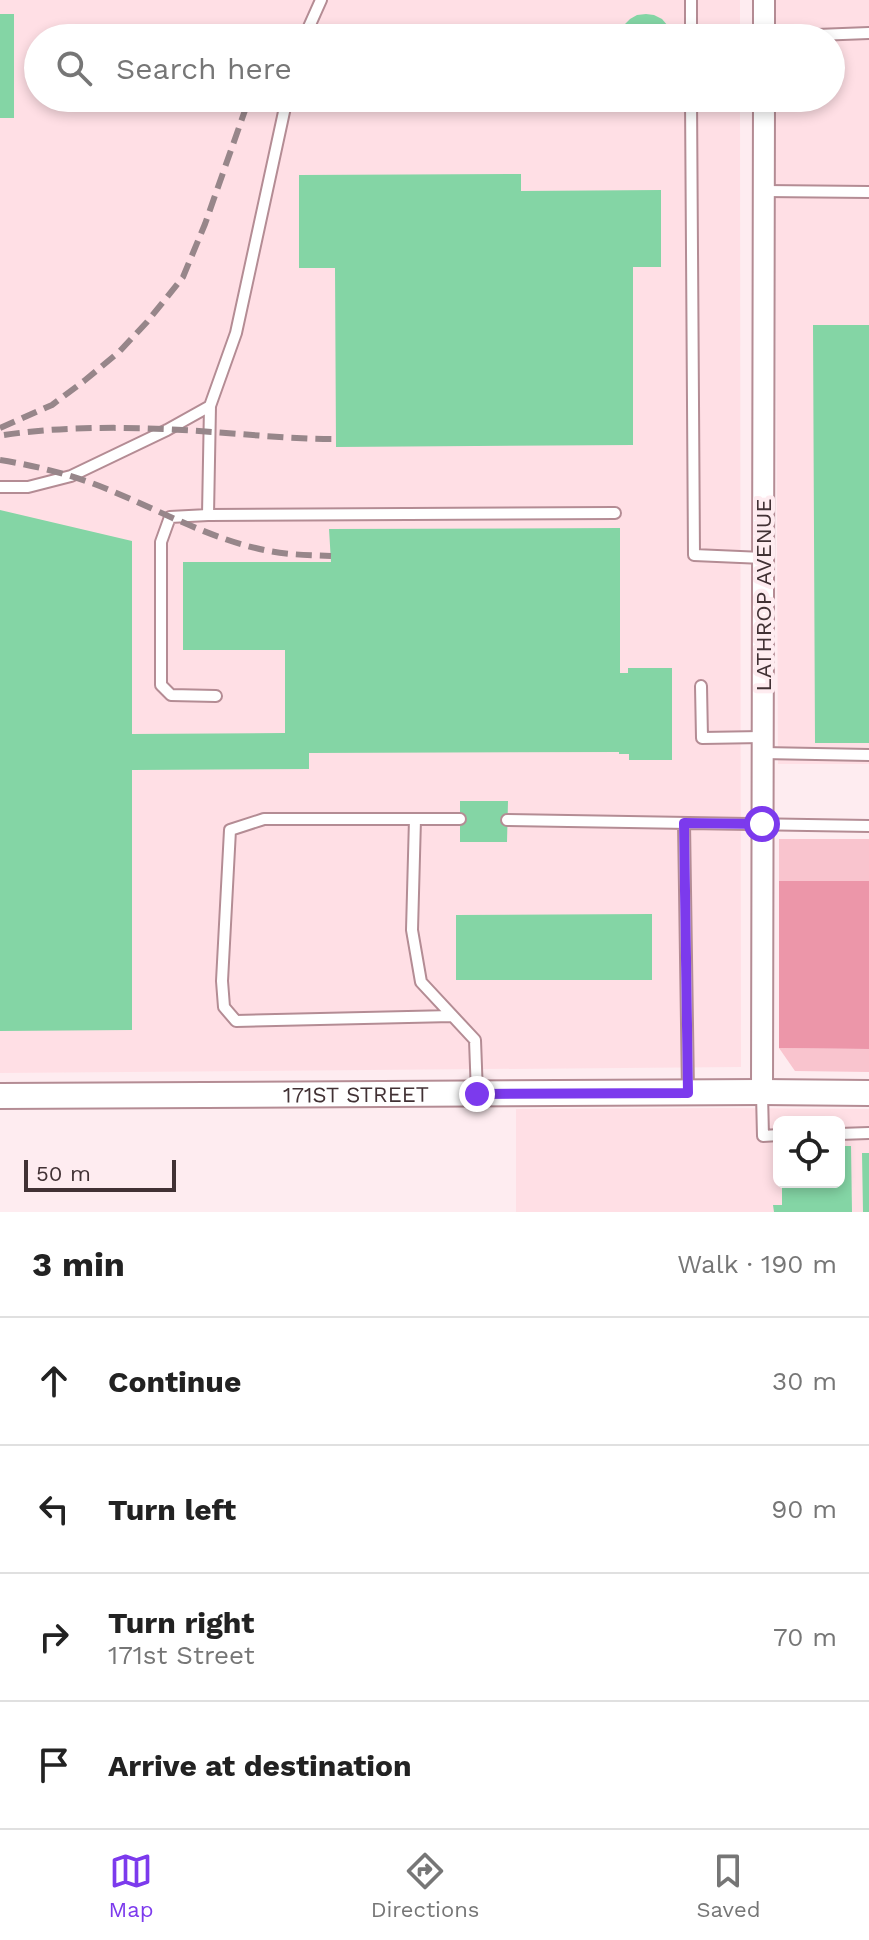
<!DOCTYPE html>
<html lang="en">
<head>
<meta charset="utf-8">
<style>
	body { margin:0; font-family:"Work Sans",sans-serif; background:#f2f2f2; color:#222 }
	.controls { position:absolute; right:24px; bottom:24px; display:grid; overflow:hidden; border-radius:12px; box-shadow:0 4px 12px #0003 }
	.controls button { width:72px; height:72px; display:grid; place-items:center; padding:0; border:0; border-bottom:2px solid #e0e0e0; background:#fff; color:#222; font:40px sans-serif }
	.scale { position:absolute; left:24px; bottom:20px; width:152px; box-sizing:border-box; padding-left:8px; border:4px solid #413134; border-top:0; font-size:22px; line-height:28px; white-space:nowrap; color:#413134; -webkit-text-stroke:6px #feecf0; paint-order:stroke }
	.stop { position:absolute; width:24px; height:24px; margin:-18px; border:6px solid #7c3aed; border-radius:50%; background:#fff }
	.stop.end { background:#7c3aed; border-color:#fff; box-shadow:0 2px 8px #0008 }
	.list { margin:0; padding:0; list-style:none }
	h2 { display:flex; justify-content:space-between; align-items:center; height:104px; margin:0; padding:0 32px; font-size:34px }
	h2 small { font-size:26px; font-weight:400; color:#767676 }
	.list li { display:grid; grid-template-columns:52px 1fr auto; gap:24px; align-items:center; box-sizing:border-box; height:128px; padding:0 32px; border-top:2px solid #e0e0e0 }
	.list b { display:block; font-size:30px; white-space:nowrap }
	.list p { margin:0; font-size:26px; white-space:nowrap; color:#767676 }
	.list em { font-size:26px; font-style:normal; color:#767676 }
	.icon { flex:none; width:44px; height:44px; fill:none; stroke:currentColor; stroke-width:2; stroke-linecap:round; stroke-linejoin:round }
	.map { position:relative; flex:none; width:869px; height:1212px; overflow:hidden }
	.search { position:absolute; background:#fff; box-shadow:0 4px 12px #0003; left:24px; right:24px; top:24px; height:88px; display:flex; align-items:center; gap:20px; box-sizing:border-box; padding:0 28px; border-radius:44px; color:#767676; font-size:30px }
	.sheet { height:616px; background:#fff }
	nav { display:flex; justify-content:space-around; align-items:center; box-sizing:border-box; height:112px; border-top:2px solid #e0e0e0; background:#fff; font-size:22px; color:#767676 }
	nav a { display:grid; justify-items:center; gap:4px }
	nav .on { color:#7c3aed }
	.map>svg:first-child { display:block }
</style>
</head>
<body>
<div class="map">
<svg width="869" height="1212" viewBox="0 0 869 1212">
	<rect width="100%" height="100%" fill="#feecf0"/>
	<path fill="#ffdfe5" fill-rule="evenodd" d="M0,0H740V38H38V98H740L741,1067L0,1073Z
		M774,0H869V764H778L775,98H831V38H775Z
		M724,1108L869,1109V1212H516V1109ZM779,1122H839V1182H779Z"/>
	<path fill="#f9c4ce" d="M779,839H869V881H779Z
		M779,1048L869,1049V1072L795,1071Z"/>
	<path fill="#ec96a9" d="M779,881H869V1049L779,1048Z"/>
	<path fill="#84d5a5" d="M0,14H14V118H0Z
		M646,14L654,15L662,19L668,26L671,38H619L624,25L630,19L637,15Z
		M521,174V191L661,190V267H633V445L336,447L335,268H299V175Z
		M813,325H869V743H815Z
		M0,510L132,541V734L285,733V650H183V562H331L329,529L620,528V673H628V668H672V760H629V754H619V752L309,753V769L132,770V1030L0,1031Z
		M460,801H508L507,842H460Z
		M652,914V980H456V915Z
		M839,1146H851L852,1212H774L773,1205H782V1186H796V1182H839Z
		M862,1153H869V1212H863Z"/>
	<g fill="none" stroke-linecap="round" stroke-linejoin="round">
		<g stroke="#b48c94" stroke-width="14">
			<path id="service" d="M691,0V38
				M764,37L869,33
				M304,38L321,0
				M631,98L634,100L691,103
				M691,98L694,555L763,558
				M764,191L869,192
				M210,406L208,515L615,513
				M0,487H28L71,476L167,430L210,406L236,333L287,98
				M208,515L170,517L161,542V685L171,695L216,696
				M701,686L702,738L762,737
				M763,753L869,755
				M415,819H264L230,830L222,981L224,1007L236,1021L452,1016
				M460,819H415L412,930L421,982L475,1040L477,1094
				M507,820L869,826
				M684,823L688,1091
				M762,1094L763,1136L779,1135
				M839,1134L869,1133"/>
		</g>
		<g stroke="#b48c94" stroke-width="24">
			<path id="minor" d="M764,38V0
				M762,1092L764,98"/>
		</g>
		<g stroke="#b48c94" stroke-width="28">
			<g id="tertiary">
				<path id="s1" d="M0,1096L762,1092L869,1093"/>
			</g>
		</g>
		<use href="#service" stroke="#fff" stroke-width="10"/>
		<use href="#minor" stroke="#fff" stroke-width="20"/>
		<use href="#tertiary" stroke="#fff" stroke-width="24"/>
		<path stroke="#97868a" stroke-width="6" stroke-dasharray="16 8" stroke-linecap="butt" d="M0,428L52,405L84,381L119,352L147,322L183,277L205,224L249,99
			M4,435C70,425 146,427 213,432C254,435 295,439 336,439
			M0,460C37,466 73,475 107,489C161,511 212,540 269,551C289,555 310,555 331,556"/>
	</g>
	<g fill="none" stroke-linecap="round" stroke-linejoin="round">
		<path stroke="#7c3aed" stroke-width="10" d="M477,1094L688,1093L684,823L762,824"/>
	</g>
	<g text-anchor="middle" stroke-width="8" stroke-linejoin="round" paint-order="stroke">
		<g font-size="22" fill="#413134" stroke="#feecf0">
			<text transform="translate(763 595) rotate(-90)" y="8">LATHROP AVENUE</text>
			<text dy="8" stroke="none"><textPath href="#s1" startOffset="356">171ST STREET</textPath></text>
		</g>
	</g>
</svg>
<div class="controls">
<button><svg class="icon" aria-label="locate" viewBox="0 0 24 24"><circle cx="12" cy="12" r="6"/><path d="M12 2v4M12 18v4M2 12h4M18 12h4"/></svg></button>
</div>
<div class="scale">50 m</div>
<div class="stop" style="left:762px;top:824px"></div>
<div class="stop end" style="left:477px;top:1094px"></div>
<div class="search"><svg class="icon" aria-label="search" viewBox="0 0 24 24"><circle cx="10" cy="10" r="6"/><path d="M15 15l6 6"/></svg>Search here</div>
</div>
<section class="sheet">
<h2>3 min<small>Walk · 190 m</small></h2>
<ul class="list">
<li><svg class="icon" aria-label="ahead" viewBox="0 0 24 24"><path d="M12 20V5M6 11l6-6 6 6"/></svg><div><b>Continue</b></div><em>30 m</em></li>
<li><svg class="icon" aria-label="left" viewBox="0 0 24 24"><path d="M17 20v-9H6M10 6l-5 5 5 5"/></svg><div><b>Turn left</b></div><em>90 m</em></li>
<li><svg class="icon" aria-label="right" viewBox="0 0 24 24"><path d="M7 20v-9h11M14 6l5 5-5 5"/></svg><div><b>Turn right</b><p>171st Street</p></div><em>70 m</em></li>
<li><svg class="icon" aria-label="arrive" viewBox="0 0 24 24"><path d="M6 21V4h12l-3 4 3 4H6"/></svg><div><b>Arrive at destination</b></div></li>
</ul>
</section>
<nav>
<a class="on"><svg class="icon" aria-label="map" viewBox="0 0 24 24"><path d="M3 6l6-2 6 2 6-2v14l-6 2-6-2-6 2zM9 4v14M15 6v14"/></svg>Map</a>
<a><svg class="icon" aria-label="directions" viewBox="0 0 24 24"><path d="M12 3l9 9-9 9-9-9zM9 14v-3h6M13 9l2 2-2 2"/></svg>Directions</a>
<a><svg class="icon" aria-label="saved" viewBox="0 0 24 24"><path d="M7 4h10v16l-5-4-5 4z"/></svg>Saved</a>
</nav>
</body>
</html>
